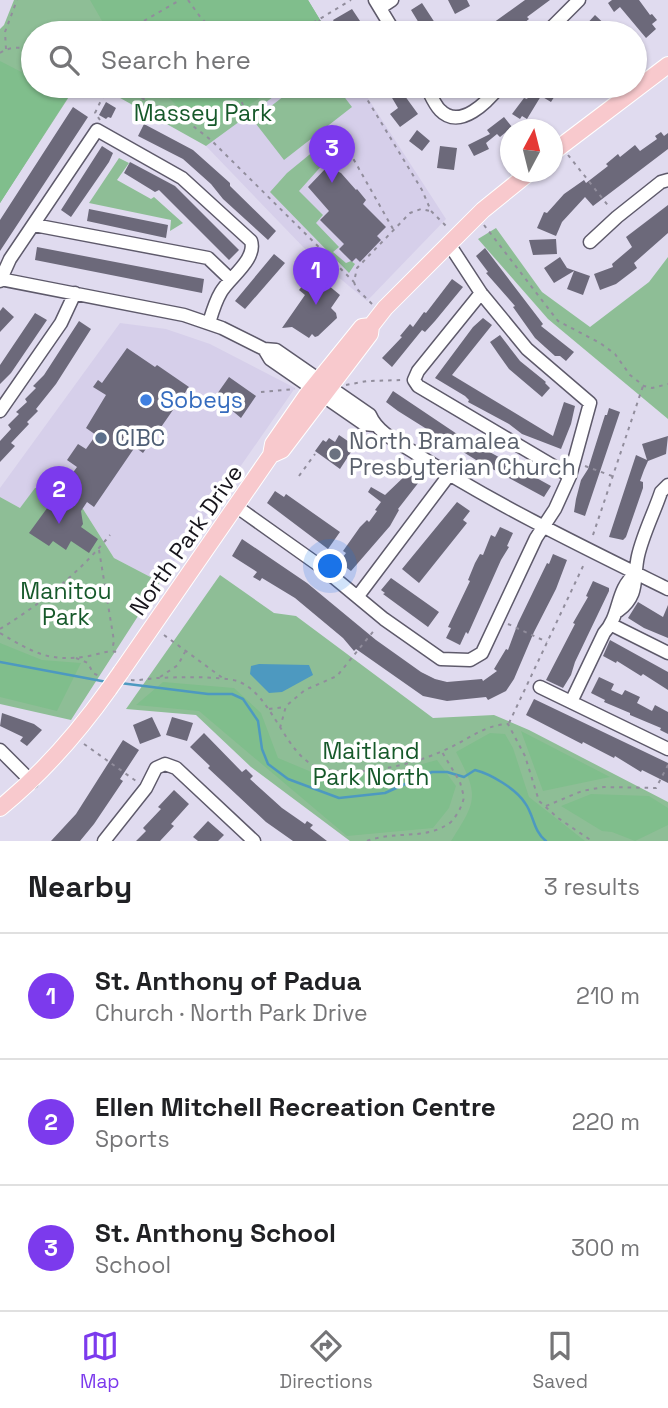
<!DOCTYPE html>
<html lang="en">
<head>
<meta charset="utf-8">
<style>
	body { margin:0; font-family:"Space Grotesk",sans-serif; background:#f2f2f2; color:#202124 }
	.compass { position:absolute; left:500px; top:119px; width:63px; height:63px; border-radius:50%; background:#fff; box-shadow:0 2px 5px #0004; rotate:7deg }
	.you { position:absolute; left:331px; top:567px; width:24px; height:24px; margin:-18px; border:5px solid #fff; border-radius:50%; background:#1a73e8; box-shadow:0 0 0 10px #1a73e833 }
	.badge { display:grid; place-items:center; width:46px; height:46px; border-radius:50%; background:#7c3aed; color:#fff; font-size:23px; font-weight:700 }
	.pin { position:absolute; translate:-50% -58px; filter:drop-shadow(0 2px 4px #0008) }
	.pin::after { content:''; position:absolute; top:37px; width:24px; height:21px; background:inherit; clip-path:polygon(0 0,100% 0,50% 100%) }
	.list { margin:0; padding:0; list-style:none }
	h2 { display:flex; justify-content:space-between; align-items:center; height:91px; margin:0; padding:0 28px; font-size:30px }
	h2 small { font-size:23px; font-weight:400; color:#757577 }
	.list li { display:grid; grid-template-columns:46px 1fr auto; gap:21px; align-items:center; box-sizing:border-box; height:126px; padding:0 28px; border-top:2px solid #e0e0e0 }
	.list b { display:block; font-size:26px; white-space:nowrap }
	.list p { margin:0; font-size:23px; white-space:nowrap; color:#757577 }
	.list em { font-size:23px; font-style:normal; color:#757577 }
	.icon { flex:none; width:38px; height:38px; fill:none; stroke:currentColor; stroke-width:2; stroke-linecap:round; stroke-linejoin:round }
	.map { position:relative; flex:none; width:668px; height:841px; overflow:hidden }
	.search { position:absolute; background:#fff; box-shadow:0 2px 5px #0004; left:21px; right:21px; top:21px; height:77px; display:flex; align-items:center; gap:18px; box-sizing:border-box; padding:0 24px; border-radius:38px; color:#757577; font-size:26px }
	.sheet { height:469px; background:#fff }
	nav { display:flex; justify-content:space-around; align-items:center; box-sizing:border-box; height:98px; border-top:2px solid #e0e0e0; background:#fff; font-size:19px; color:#757577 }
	nav a { display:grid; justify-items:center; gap:4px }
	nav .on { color:#7c3aed }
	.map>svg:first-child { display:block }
</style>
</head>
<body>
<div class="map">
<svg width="668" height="841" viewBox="0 0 668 841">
	<rect width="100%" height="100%" fill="#e0dbef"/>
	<path fill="#d6cfea" d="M288,86H360L446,219L367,301L307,251L206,146Z
		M120,323L166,329L210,344L295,388L160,582L114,558L83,509L20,508L0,497V488Z"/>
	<path fill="#8ebe96" d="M14,0H308L328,33H33V86H76L0,203V29L4,25Z
		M86,86H288L206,146L113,94Z
		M297,86H336L352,107L284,160L253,120Z
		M331,137L343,154L332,166L325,162L299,191L323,215L316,223L339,247L333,252L346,263L351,261L355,264L349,273L270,192L287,173Z
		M119,158L129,163L117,180L151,199L154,197L183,223L170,231L171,220L89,203Z
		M496,228L542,292L590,327L649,282L668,257V419L548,319L478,239Z
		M51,487L83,509L114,558L160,582L71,720L0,704V497L20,508L35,488Z
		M220,575L274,613L296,616L433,718L494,715L529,730L668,802V841H350L251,767L196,715L126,709Z"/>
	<path fill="#80be8c" d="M90,0H308L328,33H109Z
		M0,61L33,78V86H47L68,97L0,203Z
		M157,86H279L216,126L180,109Z
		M0,643L42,660L81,663L57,711L0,697Z
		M163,682L234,688L261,713L278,758L321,776L393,772L437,760L456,786L449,808L433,828L347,836L199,711L136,705Z
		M521,731L610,777L543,791Z
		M490,733L505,734L513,748L529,797L585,841H451C477,800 479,796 456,752Z
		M591,794L649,796L668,808V825L635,841L612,832L602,831L561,806Z"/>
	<path fill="#4d99c0" d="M259,664L309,665L313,675L282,692L269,693L250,674L251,666Z"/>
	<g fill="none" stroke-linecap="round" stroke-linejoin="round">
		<path stroke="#4d99c0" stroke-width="2.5" d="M0,662L107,682
			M120,683L208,694H232L243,699L258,721L262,749L268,764L288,779L339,798L385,793L432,772H447L464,777L475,770C491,774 516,789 525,803C534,815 533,831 546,841"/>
	</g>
	<path fill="#6c697a" d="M448,0H467L470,6L455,14Z
		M525,0H550L527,17L529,19L517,29L520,33H500L493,23Z
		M612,0H639L650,15L652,14L657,20L652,24L656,29L646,38L620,7L614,12L608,3Z
		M422,3L437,26L441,23L447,33H425L411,10Z
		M352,9L368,33H341L333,20Z
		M595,15L614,33H589L583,28Z
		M385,86H401L404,91L402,92L418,114L400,127L390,114L398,108Z
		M535,86H561L551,102L541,96L527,119L522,116L520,119L512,114L524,98L527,99Z
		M106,102L116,108L111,118L108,117L106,119L99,115Z
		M73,107L88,117L0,251V220Z
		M504,117L512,127L500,137L497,134L486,143L489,149L474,156L468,145L490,134L487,130Z
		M144,124L193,150L230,183V186L276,231L268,240L223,199L211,184L183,159L138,136Z
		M417,130L430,141L422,151L409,141Z
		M661,132L664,136L668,133V149L593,206L585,197L562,222L556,236L537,228L544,212L547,213L564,194L584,180L586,183L608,166L606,164L618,154L620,157L635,145L640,151L657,139L655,136Z
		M102,146L113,153L109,162L71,217L61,210Z
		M440,146L457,148L454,170L437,168Z
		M130,162L175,186L239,250L229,260L159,190L155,192L124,173Z
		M326,168L331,173L335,170L341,173L356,190L357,189L366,200L363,204L386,227L377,236L381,240L360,262L356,258L352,262L339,249L344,244L320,220L329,211L308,187Z
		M668,205V233L634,263L637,268L616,284L600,290L594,274L613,267L612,264L632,247L626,237Z
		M89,209L168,225L166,238L87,221Z
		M556,239L557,254L533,255L529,240Z
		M37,247L204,279L202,293L35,260Z
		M485,248L543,324L541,326L574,352L566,361L560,356H555L535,338L513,307L515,306L486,273L488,272L476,256Z
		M274,254L285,263L245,309L235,301Z
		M560,257L567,268L590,276L583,295L567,289L574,271L554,283L544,268Z
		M315,270L321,275L322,280L340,295L331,308L336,313L337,318L318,336L315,337L312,334L309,338L292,327L282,328L305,295L299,290Z
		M452,279L463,287L435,321L425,332L422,330L392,367L382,358L402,337L400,336L410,324L413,327L424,312L426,313Z
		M3,307L14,317L0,332V311Z
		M35,313L47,320L11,373L0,384V365Z
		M483,318L492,325L452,375L553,436L564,402L575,406L571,424L561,449L522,434L509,424L468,402L469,400L465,396L435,378L473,327Z
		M79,321L91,329L56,384L36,409L38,411L27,422L29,424L11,443L15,446L0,462V441L11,429L8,425L19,414L16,412L27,402L25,399L36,388L33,386L44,375Z
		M500,335L520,361L546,382L545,383L550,388L542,397L509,369L499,355L490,342Z
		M127,348L155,367L157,365L189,387L143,453L135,447L94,507L87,502L81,511L83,524L81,527L98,539L89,553L71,541L66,550L53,541L49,546L29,533L77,467L67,460L78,444L86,449L96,435L86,428L106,395L93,387L98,380L102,383Z
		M229,377L256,396L241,418L229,408L232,404L217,394Z
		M393,391L457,434L551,486L544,497L476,460L398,411L386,402Z
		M609,408L620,412L585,516L574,512L576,499L581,480L588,469L605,415H607Z
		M339,435L355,446L340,469L315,451L323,440L326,442L329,438L335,442Z
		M668,436L666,454L648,461L644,470L640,481L643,482V488L626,537L623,540L609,537L636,455L647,460L642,444Z
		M408,473L419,482L398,509L399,510L390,526L351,571L339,562L346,553L343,551L360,527L367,520L369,522L377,511L375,510L381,502L368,492L371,487L385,495Z
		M275,491L284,497L286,494L340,532L328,549L267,503Z
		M457,502L470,511L463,520L467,523L419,583L402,569Z
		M500,527L513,533L507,546L509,547L501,560L468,634L466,632L460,645L446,638L451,628L448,627L470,581L468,580L475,563L480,554L483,555L491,535L495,537Z
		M242,539L307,583L376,640L421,672L435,679L447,682L482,679L483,681L497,671L494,669L506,649L508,650L518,623L547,563L549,564L553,554L567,560L556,589L534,632L514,679L506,691L488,700L486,697L447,701L423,696L356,649L354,651L343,638L295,598L262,578L260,581L253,577L257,572L232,556Z
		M391,578L439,612L428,627L383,594L385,593L381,590Z
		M593,581L609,588V591L575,662L571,675L563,688L546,680L575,624L573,623L588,597L586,596Z
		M638,602L663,617L668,605V638L644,628L628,618Z
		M610,640L668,672V690L643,674L641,676L617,661L616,663L603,656Z
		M599,677L614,684L611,690L622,695L625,690L640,697L637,703L652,711L655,705L668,712V734L660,730L661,728L630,715V713L604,702L605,700L591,693Z
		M534,699L668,763V783L642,770L641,772L615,756L614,758L583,742L582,744L526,715Z
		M2,713L34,724L42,730L27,746L20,741L23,737L0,726Z
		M152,717L161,736L140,744L133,725Z
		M172,717L193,723L187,741L166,735Z
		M204,733L242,772L246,769L253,776L250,779L282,808L305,824L307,821L313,825L310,828L327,841H293L266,822L208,768L210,766L190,747Z
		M123,740L139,750L120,779L123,781L94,824L80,841H51L76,814Z
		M174,790L189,804L171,824L174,826L160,841H136L146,831L143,828L161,809L158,807Z
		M208,821L224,835L218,841H198L193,837Z"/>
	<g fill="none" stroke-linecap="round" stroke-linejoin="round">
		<g stroke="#5e5a6b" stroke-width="15">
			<path id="minor" d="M375,0L395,33
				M380,8L392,0
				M546,33L579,0
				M426,86C430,93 434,104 440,110C460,131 488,101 500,86
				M34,225L208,258L230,279
				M590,242L617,217L661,182L668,180
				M0,279L184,315L222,328L264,349L276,350L370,415C378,434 402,444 418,455C498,506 583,547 668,589
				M0,281L10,259L97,130L182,178L251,241C257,259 229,278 221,292C215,302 212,313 209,323
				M481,293L418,371L414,380L418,386L570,476
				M264,349L270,359L364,424L374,425
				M0,411L61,323L75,293
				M237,507L320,566L384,619L441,659L470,660L482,653L536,538L555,509L570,476L590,403L527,349L481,293L449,244
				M358,596L449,475
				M618,611C640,595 633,578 638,556C643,534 654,513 661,492L668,485
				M612,625L668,653
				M540,687L668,749
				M571,702L604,633C621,615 615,590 636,573
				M0,750L32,782
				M104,841L146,788L156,768L165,764L176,768L254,841"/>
		</g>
		<g stroke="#fff" stroke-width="18">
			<path id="major" d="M552,153L668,65
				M271,455L282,450L370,334L371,326L385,308L483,210L530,172
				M121,672L271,455L273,444L307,395L362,327L371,326
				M0,808C43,773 77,734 109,689"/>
		</g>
		<path stroke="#918d9c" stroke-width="2" stroke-dasharray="3.5 5" stroke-linecap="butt" d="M188,0L201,18L216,33
			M319,20L327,33
			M211,28L230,33
			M133,33L137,25L180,0
			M290,33L318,20L351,0
			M6,49L5,32L17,0
			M0,53C10,46 22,47 33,50
			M119,86L189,123L211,140L354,282
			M236,86L244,108
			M359,86L422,190L431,211L447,227
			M100,120L95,113L108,86
			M341,137L393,229
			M568,155L610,208
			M484,225L558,321L600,343L615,354L630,375L644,386L652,388L668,384
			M372,304L356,288L354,282L357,268L410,213L421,209L430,211
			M346,385L367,381L403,380
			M261,392L295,389
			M350,462L367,472
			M585,466L612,476
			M299,476L315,454
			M593,535L643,386
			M99,550L114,641L112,650
			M508,624L547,642
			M0,629C41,604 80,572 110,535
			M0,633C32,652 50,663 89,656C100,654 109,649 121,653
			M164,635L224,679
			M76,658L88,663L93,673L101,677
			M160,677L178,665L185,652
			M131,680C140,681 149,678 158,678C175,677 221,676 237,681C273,693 285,758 320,768C354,778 409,766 440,752C464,743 482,725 508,724L525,756L539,801L558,818L592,841
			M269,709L285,707
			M509,723L585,562
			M280,728L286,706L305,690L337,676L376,628
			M84,744L136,781
			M546,806L582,791L604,787L656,788L668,765
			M367,841C396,830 426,841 451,822C457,815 462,807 464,797L460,782L442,752"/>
		<use href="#minor" stroke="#fff" stroke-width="12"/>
		<use href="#major" stroke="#f8c9cd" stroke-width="16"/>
		<g stroke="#fff" stroke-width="18" stroke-linecap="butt">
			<path id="major-bridge" d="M109,689L121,672"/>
		</g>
		<use href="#major-bridge" stroke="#f8c9cd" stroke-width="16"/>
	</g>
	<circle fill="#3f7fe0" stroke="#fff" stroke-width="2.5" cx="146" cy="400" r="7"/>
	<circle fill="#5c6f8a" stroke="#fff" stroke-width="2.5" cx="101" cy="438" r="7"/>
	<circle fill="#6b7280" stroke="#fff" stroke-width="2.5" cx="335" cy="454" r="7"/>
	<g text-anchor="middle" stroke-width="7" stroke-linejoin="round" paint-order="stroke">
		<g font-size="23" fill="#16592a" stroke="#fff">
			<text x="203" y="121">Massey Park</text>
			<text x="66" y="599">Manitou<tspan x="66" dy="26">Park</tspan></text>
			<text x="371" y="759">Maitland<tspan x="371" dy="26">Park North</tspan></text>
		</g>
		<g font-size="23" fill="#366cbe" stroke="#fff" text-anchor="start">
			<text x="160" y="408">Sobeys</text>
		</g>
		<g font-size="23" fill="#4e5e75" stroke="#fff" text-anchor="start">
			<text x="115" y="446">CIBC</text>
		</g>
		<g font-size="23" fill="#5b616d" stroke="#fff" text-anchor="start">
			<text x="349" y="449">North Bramalea<tspan x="349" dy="26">Presbyterian Church</tspan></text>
		</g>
		<g font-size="23" fill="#17151c" stroke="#fff">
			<text transform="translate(186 540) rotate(-55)" y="8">North Park Drive</text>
		</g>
	</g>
</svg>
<svg class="compass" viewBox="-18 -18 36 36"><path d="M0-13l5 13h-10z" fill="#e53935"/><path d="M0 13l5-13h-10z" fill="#757577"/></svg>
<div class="you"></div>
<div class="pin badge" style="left:316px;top:305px">1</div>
<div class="pin badge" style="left:59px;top:524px">2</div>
<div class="pin badge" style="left:332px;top:183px">3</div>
<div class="search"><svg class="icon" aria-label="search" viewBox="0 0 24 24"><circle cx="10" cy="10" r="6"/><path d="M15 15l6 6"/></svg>Search here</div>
</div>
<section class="sheet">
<h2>Nearby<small>3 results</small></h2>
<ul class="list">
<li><span class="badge">1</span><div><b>St. Anthony of Padua</b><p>Church · North Park Drive</p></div><em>210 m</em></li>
<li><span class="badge">2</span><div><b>Ellen Mitchell Recreation Centre</b><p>Sports</p></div><em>220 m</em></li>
<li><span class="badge">3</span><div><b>St. Anthony School</b><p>School</p></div><em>300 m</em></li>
</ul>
</section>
<nav>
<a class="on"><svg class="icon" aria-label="map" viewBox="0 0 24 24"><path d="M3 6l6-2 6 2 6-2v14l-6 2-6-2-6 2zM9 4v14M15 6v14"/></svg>Map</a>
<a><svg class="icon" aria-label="directions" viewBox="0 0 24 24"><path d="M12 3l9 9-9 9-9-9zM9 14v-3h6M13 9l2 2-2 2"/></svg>Directions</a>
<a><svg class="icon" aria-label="saved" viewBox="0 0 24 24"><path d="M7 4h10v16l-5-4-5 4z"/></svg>Saved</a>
</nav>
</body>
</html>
